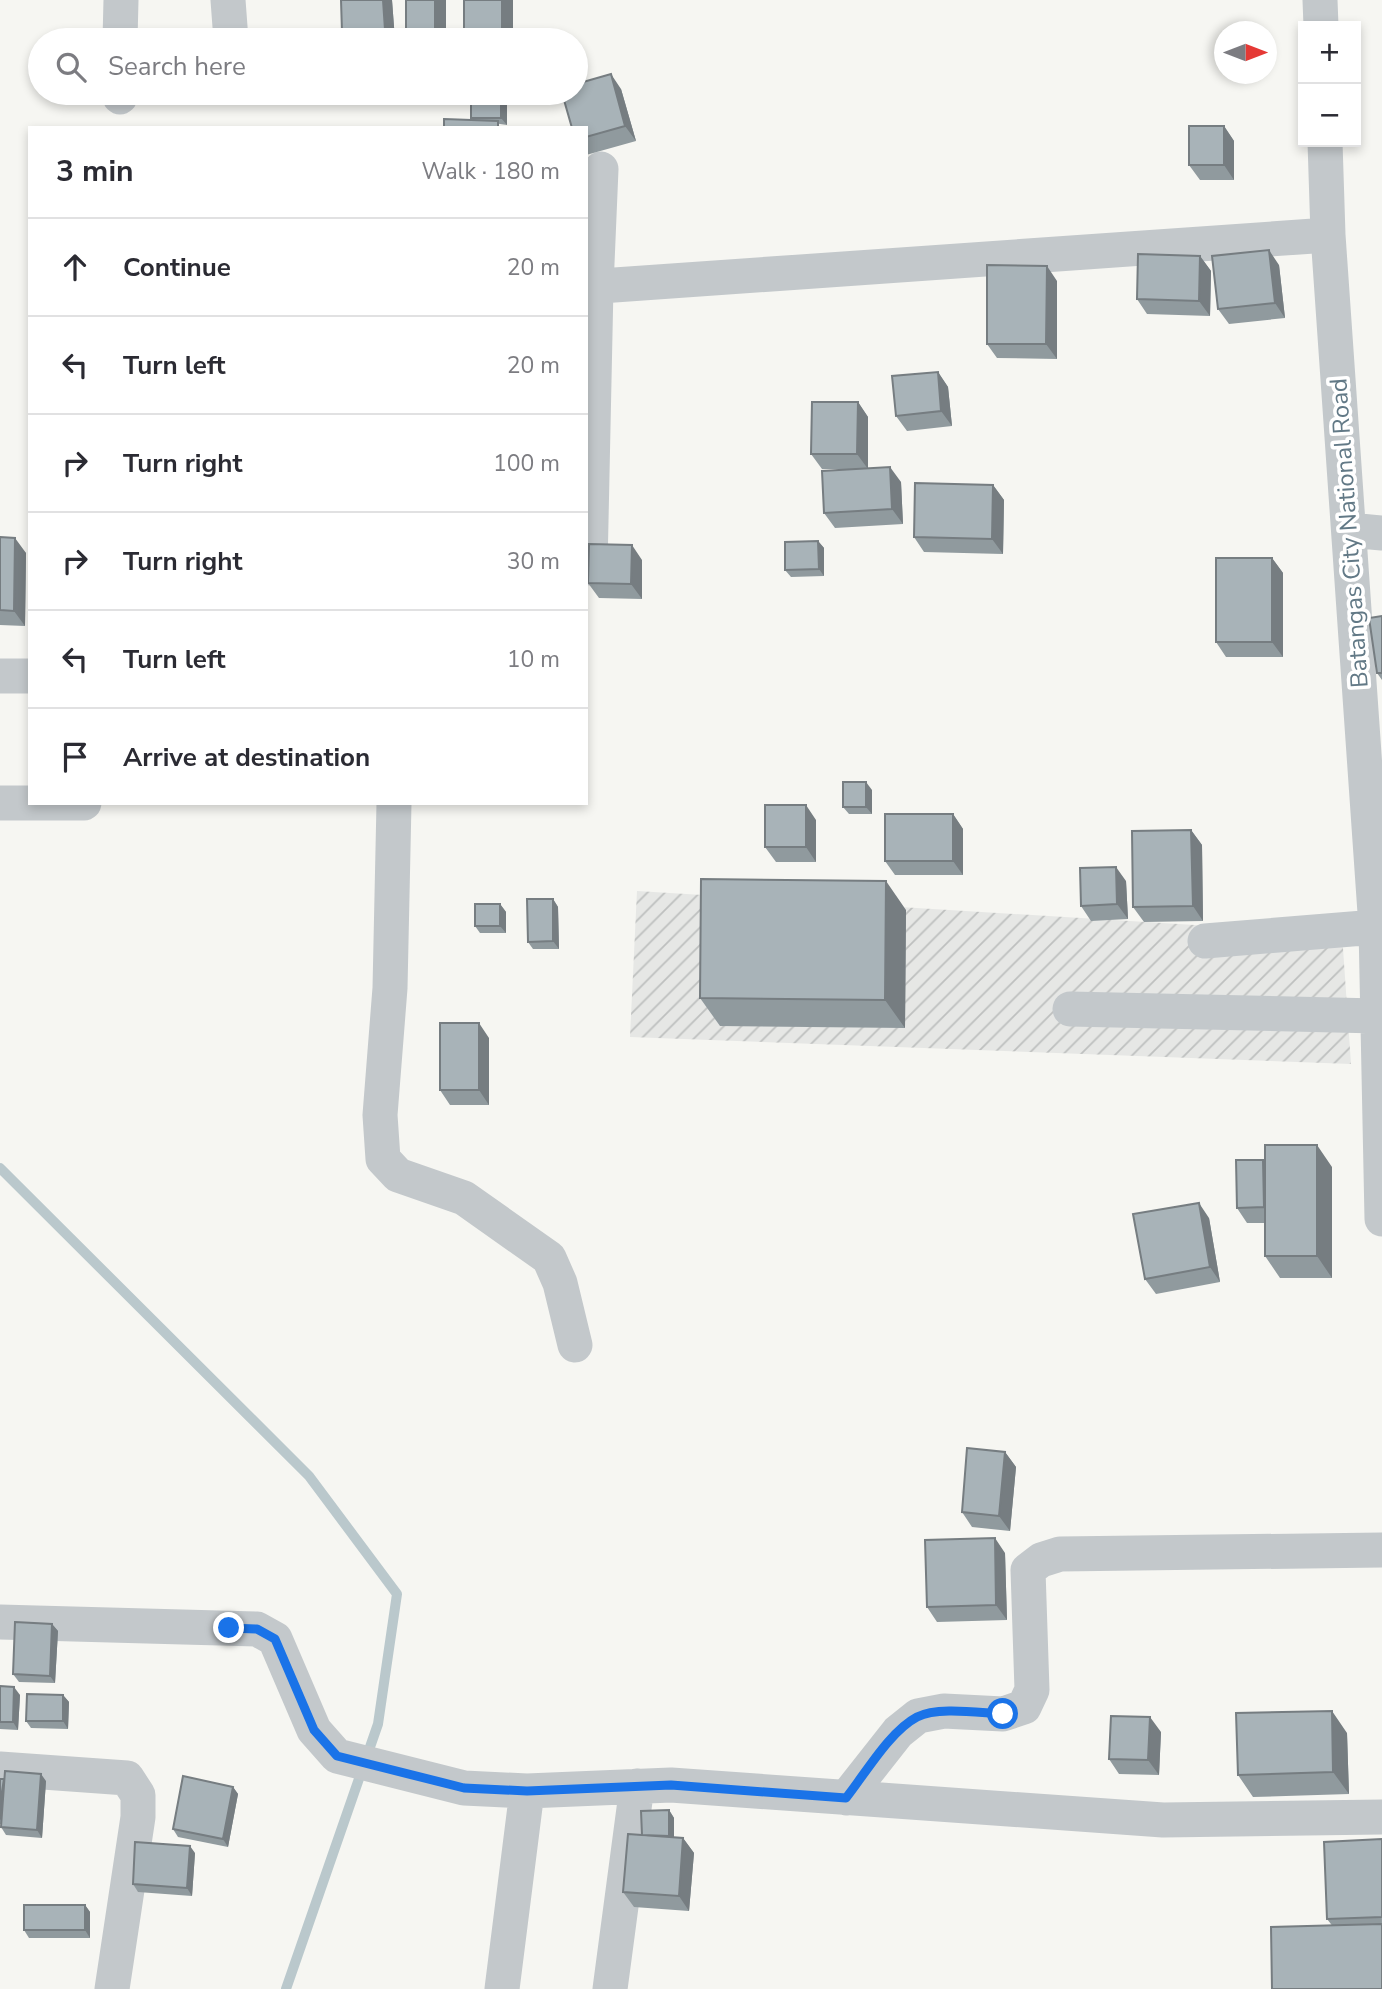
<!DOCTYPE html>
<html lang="en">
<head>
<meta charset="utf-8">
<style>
	body { margin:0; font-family:"Nunito Sans",sans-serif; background:#f7f7f7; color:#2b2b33 }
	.controls { position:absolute; right:21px; top:21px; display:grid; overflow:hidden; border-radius:0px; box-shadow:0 4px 10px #0003 }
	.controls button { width:63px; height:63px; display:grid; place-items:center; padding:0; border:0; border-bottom:2px solid #e1e1e2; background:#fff; color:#2b2b33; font:35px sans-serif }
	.compass { position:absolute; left:1214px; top:21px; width:63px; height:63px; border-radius:50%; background:#fff; box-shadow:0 4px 10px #0003; rotate:90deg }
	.stop { position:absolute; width:21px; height:21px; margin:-16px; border:5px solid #1a73e8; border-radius:50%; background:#fff }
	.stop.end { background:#1a73e8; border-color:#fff; box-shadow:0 2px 7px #0008 }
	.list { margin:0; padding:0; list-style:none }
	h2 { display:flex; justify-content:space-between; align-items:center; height:91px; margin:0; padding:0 28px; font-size:30px }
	h2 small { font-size:23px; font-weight:400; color:#7c7c81 }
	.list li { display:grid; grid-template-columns:46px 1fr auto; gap:21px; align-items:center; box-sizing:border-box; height:98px; padding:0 28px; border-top:2px solid #e1e1e2 }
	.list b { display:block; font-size:26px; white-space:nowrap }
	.list em { font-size:23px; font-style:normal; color:#7c7c81 }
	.icon { flex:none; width:38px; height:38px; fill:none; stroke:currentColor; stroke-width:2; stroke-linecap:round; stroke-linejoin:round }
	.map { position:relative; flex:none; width:1382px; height:1989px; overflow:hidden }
	.search { position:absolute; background:#fff; box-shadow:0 4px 10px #0003; left:28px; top:28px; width:560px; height:77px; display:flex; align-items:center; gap:18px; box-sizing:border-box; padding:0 24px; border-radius:38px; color:#7c7c81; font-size:26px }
	.panel { position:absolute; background:#fff; box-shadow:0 4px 10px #0003; left:28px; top:126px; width:560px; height:679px; border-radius:0px }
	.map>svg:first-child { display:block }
</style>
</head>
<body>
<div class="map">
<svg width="1382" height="1989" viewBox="0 0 1382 1989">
	<defs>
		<pattern id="industrial-furrows" width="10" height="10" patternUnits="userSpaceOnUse" patternTransform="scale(1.75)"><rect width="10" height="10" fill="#e6e7e5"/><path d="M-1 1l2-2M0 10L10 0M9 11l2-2" fill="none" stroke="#bec0bf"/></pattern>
	</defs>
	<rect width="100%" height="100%" fill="#f6f6f2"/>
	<path fill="url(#industrial-furrows)" d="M637,891L1342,934L1351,1064L630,1037Z"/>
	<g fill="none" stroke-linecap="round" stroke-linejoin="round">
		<path stroke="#bac8cc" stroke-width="10" d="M0,1168L309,1476L397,1594L378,1724L286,1989"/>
		<path stroke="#c3c8cb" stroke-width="35" d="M228,0L231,40
			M1320,0L1321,26
			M120,40L121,0
			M120,97V93
			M1325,142L1328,235L1376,927L1382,1219
			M586,287L1328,235
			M1349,530L1382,533
			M590,568L596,287L601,169
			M0,676H30
			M0,803H84
			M394,803L390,988L380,1115L383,1159L398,1175L464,1198L549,1258L560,1283L575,1345
			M1205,941L1376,927
			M1070,1009L1378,1016
			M0,1622L257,1629L275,1639L314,1730L337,1756L464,1788L527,1791L671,1785L1163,1820L1382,1817
			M0,1769L127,1778L138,1795V1817L112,1989
			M846,1798L898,1732L918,1716L944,1711L1003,1714L1024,1707L1032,1690L1028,1570L1041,1560L1060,1554L1382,1550
			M502,1989L527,1791
			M610,1989L637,1786"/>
	</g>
	<path fill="#909a9e" d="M341,0H392L395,40H348L342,32Z
		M621,89L636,141L586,155V128Z
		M471,93H505L507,95V125L473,120L471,118Z
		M1224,126L1234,141V180H1200L1189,165Z
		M1200,256L1211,271L1210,316L1147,314L1137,299Z
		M1279,265L1285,318L1229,324L1218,309Z
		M1057,281V359L997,358L987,344Z
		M938,372L948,387L952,426L907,431L896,416Z
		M858,402L868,417V469L901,482L903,524L835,528L824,513L859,469H822L811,454Z
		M993,485L1004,500L1003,554L924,552L914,537Z
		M0,537L26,553L25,626L0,625Z
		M818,541L824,548V576L791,577L785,570Z
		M1272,558L1283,573V657H1226L1216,642Z
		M642,560V599L599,598L588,583Z
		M1382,616V680L1377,673Z
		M872,790V814H849L843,807Z
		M953,814L963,829V875H895L885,861Z
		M816,820V862H776L765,847Z
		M1191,830L1202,845L1203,921L1144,922L1133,907Z
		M1126,881L1128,919L1091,921L1081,906Z
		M553,899L558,907L559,949H533L528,942Z
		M500,904L506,912V933H480L475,926Z
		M906,910L905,1028L720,1026L700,998Z
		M489,1038V1105H450L440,1090Z
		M1265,1163L1332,1167V1278H1280L1265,1256V1223H1247L1237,1208Z
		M1209,1218L1220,1282L1156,1294L1145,1279Z
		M1005,1452L1016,1467L1010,1531L972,1527L962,1512Z
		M1005,1553L1007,1620L937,1622L927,1607Z
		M52,1624L58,1631L55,1683L19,1682L13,1674Z
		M0,1686L20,1695L18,1730L0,1729Z
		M63,1695L69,1702L68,1729L31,1728L26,1721Z
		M1161,1732L1159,1775L1119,1774L1109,1759Z
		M1347,1733L1349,1794L1253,1797L1238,1775Z
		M0,1779L5,1780L46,1781L42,1838L6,1835L1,1827V1824H0Z
		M233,1787L238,1794L228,1847L178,1837L173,1829Z
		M669,1810L674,1818V1838H683L694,1853L689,1911L634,1907L623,1892L642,1835Z
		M1382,1839V1989L1327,1919Z
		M195,1853L192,1896L138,1892L133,1884Z
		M85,1905L90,1912V1938H29L24,1930Z"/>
	<path fill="#767d81" d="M383,0H392L395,40H392L385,30Z
		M435,0H446V40H435Z
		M502,0H513V40H502Z
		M611,74L621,89L636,141L625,126Z
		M501,93H505L507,95V125L501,118Z
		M1224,126L1234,141V180L1224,165Z
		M1269,250L1279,265L1285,318L1275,303Z
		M1200,256L1211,271L1210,316L1199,301Z
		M1047,266L1057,281V359L1046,344Z
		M938,372L948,387L952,426L941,411Z
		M858,402L868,417V469L857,454Z
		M890,467L901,482L903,524L892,509Z
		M993,485L1004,500L1003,554L992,539Z
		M15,538L26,553L25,626L14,611Z
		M818,541L824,548V576L819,569Z
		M632,545L642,560V599L631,584Z
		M1272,558L1283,573V657L1272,642Z
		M866,782L872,790V814L866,807Z
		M806,805L816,820V862L806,847Z
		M953,814L963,829V875L953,861Z
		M1191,830L1202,845L1203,921L1193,906Z
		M1116,867L1126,881L1128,919L1117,904Z
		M886,881L906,910L905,1028L885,1000Z
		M553,899L558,907L559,949L553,941Z
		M500,904L506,912V933L500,926Z
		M479,1023L489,1038V1105L479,1090Z
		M1317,1145L1332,1167V1278L1317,1256Z
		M1199,1203L1209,1218L1220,1282L1210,1267Z
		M1005,1452L1016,1467L1010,1531L999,1516Z
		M995,1538L1005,1553L1007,1620L996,1605Z
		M52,1624L58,1631L55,1683L50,1676Z
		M14,1687L20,1695L18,1730L13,1722Z
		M63,1695L69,1702L68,1729L63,1721Z
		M1332,1711L1347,1733L1349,1794L1333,1772Z
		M1150,1717L1161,1732L1159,1775L1148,1760Z
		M41,1774L46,1781L42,1838L37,1830Z
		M4,1779L9,1787L3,1824L0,1819V1804Z
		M233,1787L238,1794L228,1847L223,1839Z
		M669,1810L674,1818V1843L669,1836Z
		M683,1838L694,1853L689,1911L679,1896Z
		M190,1846L195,1853L192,1896L187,1888Z
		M85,1905L90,1912V1938L85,1930Z"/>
	<path fill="#a8b3b8" stroke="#767d81" stroke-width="2" d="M341,0H383L385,30L342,32Z
		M406,0H435V40H406Z
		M464,0H502V40H464Z
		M611,74L625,126L586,137V128H572L562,93H576V84Z
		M471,93H501V118H471Z
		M444,119L498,121V128H444Z
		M1189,126H1224V165H1189Z
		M1269,250L1275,303L1218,309L1212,256Z
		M1138,254L1200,256L1199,301L1137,299Z
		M987,265L1047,266L1046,344H987Z
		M938,372L941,411L896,416L892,376Z
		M812,402H858L857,454H811Z
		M890,467L892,509L824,513L822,471Z
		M915,483L993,485L992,539L914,537Z
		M0,537L15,538L14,611L0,610Z
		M818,541L819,569L785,570V542Z
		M589,544L632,545L631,584L588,583Z
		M1216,558H1272V642H1216Z
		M1382,616V673H1377L1369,618Z
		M843,782H866V807H843Z
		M765,805H806V847H765Z
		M885,814H953V861H885Z
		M1191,830L1193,906L1133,907L1132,831Z
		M1116,867L1117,904L1081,906L1080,868Z
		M701,879L886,881L885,1000L700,998Z
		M527,899H553V941L528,942Z
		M475,904H500V926H475Z
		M440,1023H479V1090H440Z
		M1265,1145H1317V1256H1265Z
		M1236,1160H1263L1264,1207L1237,1208Z
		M1199,1203L1210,1267L1145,1279L1133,1214Z
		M967,1448L1005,1452L999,1516L962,1512Z
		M995,1538L996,1605L927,1607L925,1540Z
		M15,1622L52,1624L50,1676L13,1674Z
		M0,1686L14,1687L13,1722H0Z
		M27,1694L63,1695V1721H26Z
		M1332,1711L1333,1772L1238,1775L1236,1713Z
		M1111,1716L1150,1717L1148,1760L1109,1759Z
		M5,1771L41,1774L37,1830L1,1827Z
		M183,1776L233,1787L223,1839L173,1829Z
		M0,1779H4L0,1804Z
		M669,1810V1836L642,1835L641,1811Z
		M628,1834L683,1838L679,1896L623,1892Z
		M1382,1839V1917L1327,1919L1324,1842Z
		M135,1842L190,1846L187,1888L133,1884Z
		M24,1905H85V1930H24Z
		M1382,1924V1989H1272L1271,1927Z"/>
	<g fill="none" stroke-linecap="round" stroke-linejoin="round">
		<path stroke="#1a73e8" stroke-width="9" d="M229,1628L257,1629L275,1639L314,1730L337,1756L464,1788L527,1791L671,1785L846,1798C865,1774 890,1731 917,1717C938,1706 980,1713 1003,1714"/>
	</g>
	<g text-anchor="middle" stroke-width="7" stroke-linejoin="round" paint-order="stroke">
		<g font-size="24" fill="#627986" stroke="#fff">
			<text transform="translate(1349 533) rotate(-94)" y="8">Batangas City National Road</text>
		</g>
	</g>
</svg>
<div class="controls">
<button>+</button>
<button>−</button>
</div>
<svg class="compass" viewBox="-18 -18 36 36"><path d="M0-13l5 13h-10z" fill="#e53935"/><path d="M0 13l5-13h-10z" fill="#7c7c81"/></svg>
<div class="stop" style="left:1003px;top:1714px"></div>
<div class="stop end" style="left:229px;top:1628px"></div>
<div class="search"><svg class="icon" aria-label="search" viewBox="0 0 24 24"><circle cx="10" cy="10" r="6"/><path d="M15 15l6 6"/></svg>Search here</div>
<section class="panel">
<h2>3 min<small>Walk · 180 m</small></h2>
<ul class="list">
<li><svg class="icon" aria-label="ahead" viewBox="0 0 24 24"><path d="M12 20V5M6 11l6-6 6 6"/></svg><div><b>Continue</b></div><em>20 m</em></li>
<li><svg class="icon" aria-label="left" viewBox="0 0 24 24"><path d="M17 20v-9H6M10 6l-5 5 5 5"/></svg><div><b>Turn left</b></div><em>20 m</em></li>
<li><svg class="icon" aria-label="right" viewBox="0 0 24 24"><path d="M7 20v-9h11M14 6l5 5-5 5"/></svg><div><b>Turn right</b></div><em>100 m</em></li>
<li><svg class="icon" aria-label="right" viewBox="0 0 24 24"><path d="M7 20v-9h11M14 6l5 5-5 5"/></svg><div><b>Turn right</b></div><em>30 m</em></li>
<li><svg class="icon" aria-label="left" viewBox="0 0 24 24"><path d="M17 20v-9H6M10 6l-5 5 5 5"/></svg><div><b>Turn left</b></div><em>10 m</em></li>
<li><svg class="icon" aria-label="arrive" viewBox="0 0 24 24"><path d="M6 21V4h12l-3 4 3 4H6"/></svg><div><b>Arrive at destination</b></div></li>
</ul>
</section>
</div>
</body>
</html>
